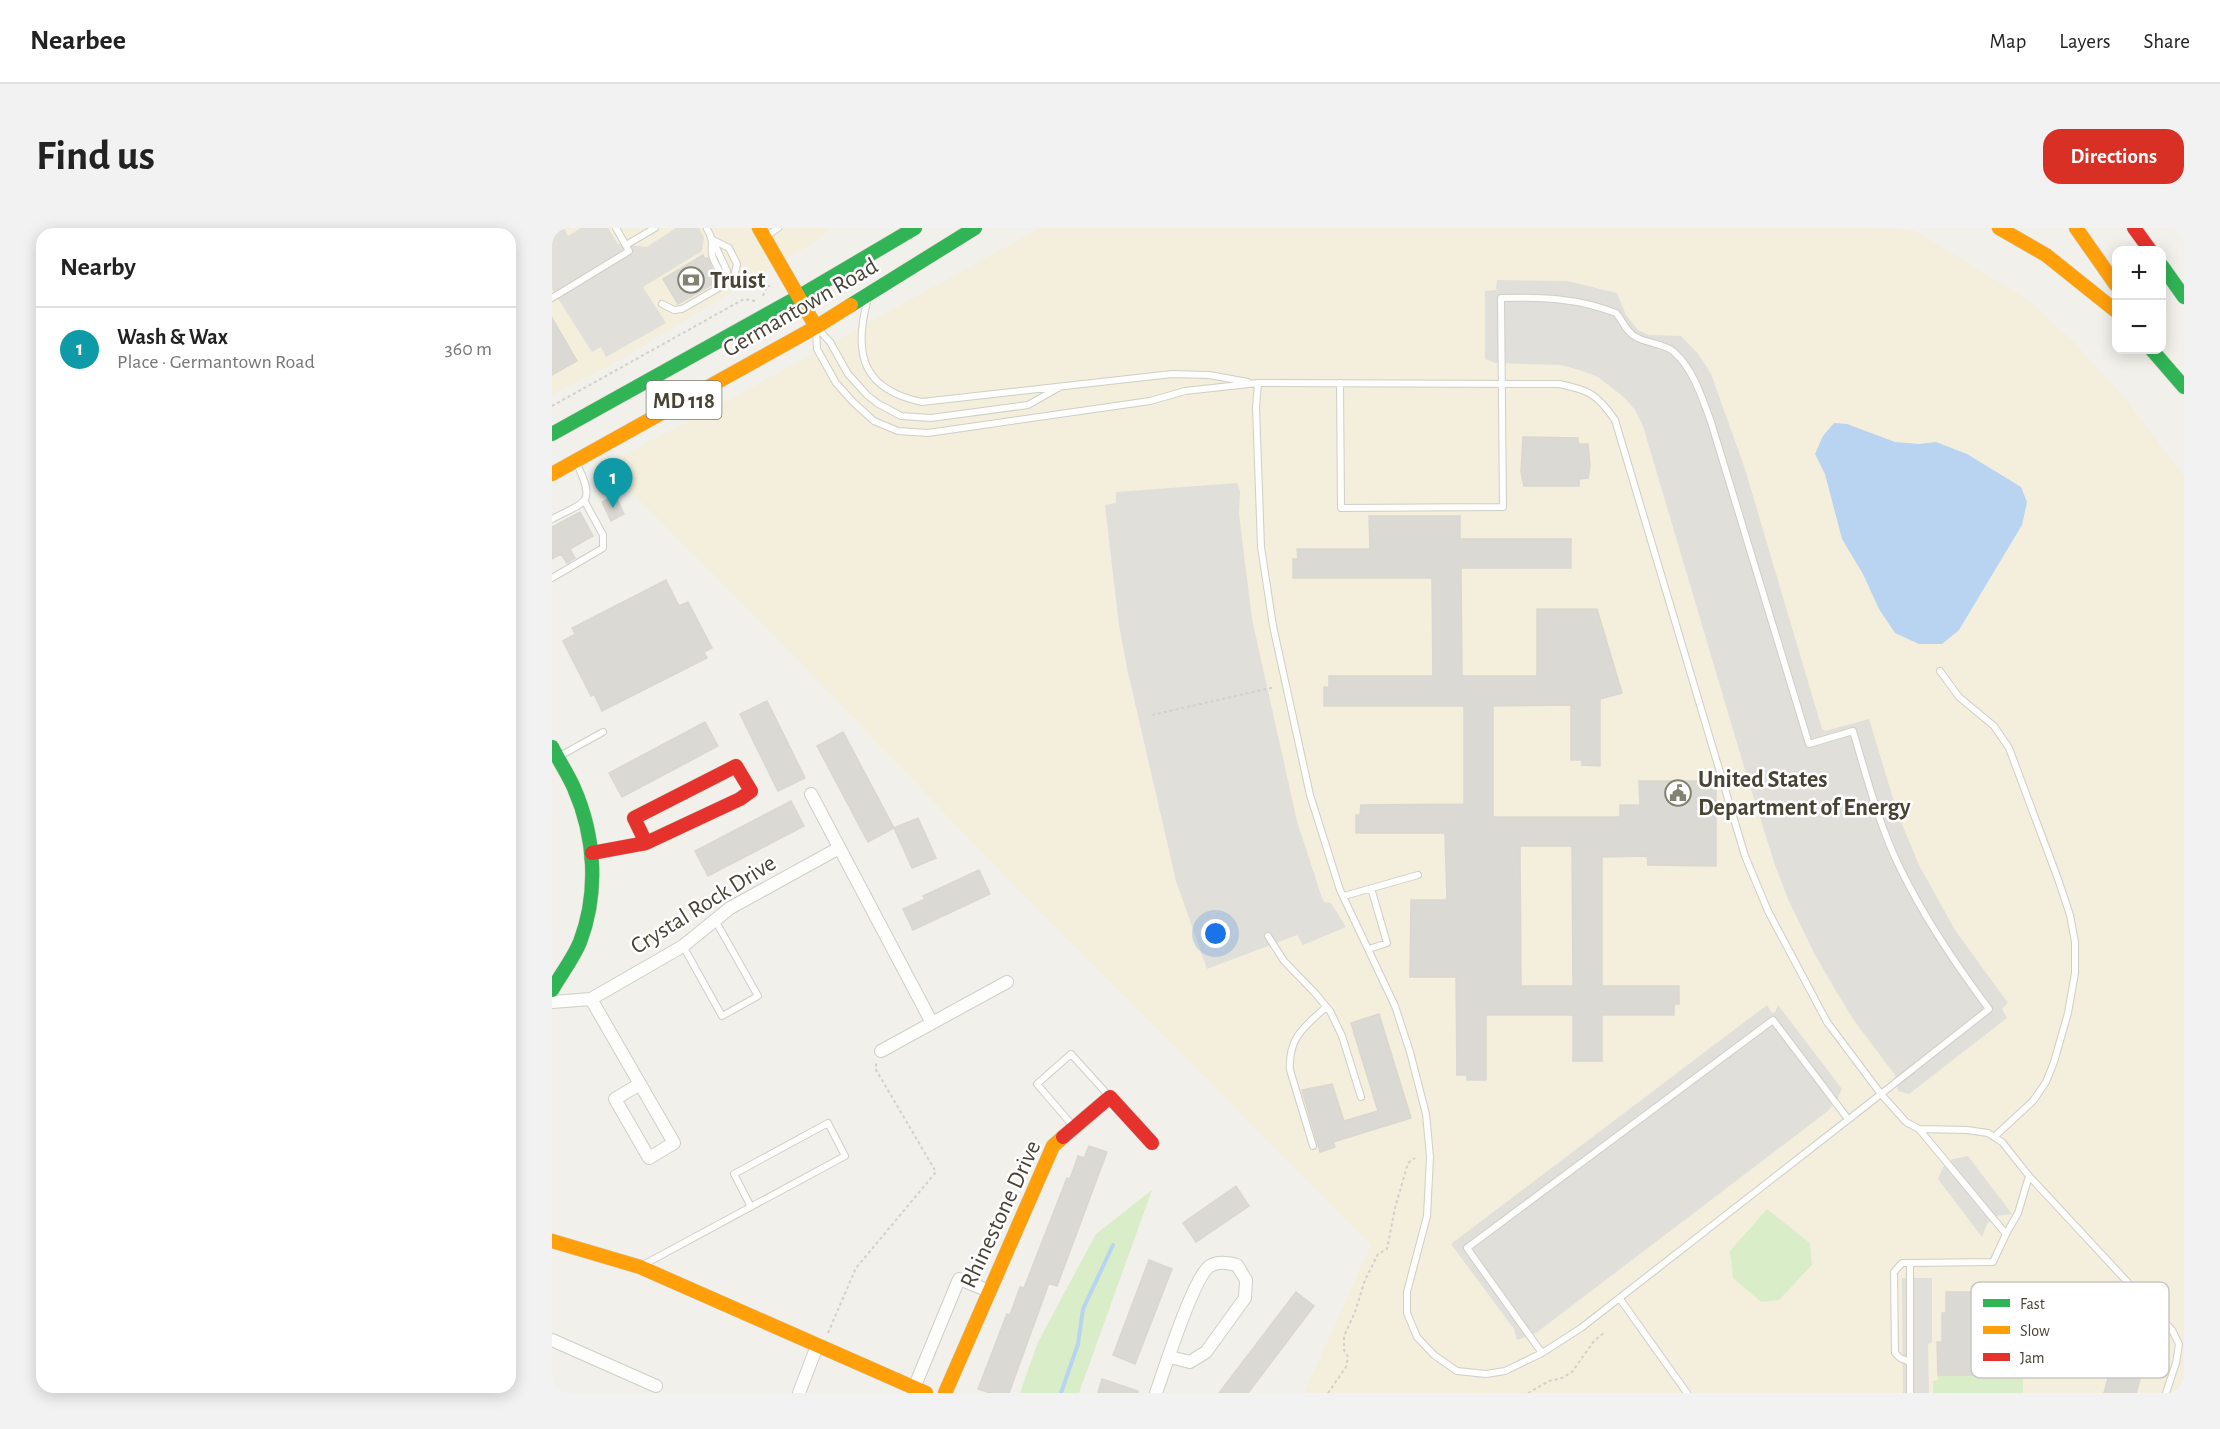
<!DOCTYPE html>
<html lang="en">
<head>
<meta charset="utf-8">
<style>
	body { margin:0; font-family:"Alegreya Sans",sans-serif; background:#f2f2f2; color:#222 }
	.controls { position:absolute; right:18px; top:18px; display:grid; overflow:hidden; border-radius:12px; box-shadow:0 3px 15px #0003 }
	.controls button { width:54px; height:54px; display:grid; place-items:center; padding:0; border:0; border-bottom:2px solid #e0e0e0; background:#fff; color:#222; font:30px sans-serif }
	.you { position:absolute; left:664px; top:706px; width:21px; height:21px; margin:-15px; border:4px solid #fff; border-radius:50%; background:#1a73e8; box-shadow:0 0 0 9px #1a73e833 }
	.badge { display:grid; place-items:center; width:39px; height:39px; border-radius:50%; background:#d93025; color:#fff; font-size:20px; font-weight:700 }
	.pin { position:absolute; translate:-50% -50px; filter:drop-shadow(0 2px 3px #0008) }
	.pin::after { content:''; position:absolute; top:32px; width:21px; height:18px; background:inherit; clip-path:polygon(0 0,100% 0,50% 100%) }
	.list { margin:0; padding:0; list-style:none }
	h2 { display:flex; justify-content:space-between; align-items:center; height:78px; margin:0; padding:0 24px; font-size:26px }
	h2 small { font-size:20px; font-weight:400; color:#767676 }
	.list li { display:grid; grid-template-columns:39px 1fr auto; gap:18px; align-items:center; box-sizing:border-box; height:84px; padding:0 24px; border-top:2px solid #e0e0e0 }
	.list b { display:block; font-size:22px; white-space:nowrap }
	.list p { margin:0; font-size:20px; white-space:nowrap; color:#767676 }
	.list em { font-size:20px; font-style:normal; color:#767676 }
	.map { position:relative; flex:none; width:1632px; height:1165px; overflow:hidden; border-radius:18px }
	header { display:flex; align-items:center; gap:36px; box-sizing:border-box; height:84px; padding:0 30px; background:#fff; border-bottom:2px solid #e0e0e0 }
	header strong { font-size:28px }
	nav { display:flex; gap:33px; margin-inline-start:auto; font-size:21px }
	.intro { display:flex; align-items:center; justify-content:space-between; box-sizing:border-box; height:144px; padding:0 36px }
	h1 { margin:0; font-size:42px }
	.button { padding:15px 27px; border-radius:18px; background:#d93025; color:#fff; font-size:21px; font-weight:700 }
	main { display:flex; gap:36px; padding:0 36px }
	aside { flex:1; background:#fff; border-radius:18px; box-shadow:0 3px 15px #0003 }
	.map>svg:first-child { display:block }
</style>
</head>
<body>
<header>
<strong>Nearbee</strong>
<nav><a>Map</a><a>Layers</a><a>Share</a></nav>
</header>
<div class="intro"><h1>Find us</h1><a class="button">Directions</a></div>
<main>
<aside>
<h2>Nearby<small></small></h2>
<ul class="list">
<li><span class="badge" style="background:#0f9aa8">1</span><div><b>Wash &amp; Wax</b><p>Place · Germantown Road</p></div><em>360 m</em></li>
</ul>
</aside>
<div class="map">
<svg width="1632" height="1165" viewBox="0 0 1632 1165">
	<rect width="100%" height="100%" fill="#f1f0ea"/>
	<path fill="#f4eedc" d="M0,0H281L257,17L71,130L0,167Z
		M488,0H1324L1362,2L1479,74L1521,113L1573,170L1632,248V1165H752L819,1017L459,654L220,405L53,237L177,172Z"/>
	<path fill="#daedc9" d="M600,962L527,1165H468L486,1114L544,1006Z
		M1215,981L1258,1015L1260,1037L1227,1072L1209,1074L1181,1050L1178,1023Z
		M1434,1113L1471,1114V1165H1381V1153L1386,1152V1147H1434Z"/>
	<path fill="#e0dfda" d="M0,0H12L16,8L29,0H56L66,16L95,19L124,0H147L152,10L150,23L91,59L114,95L54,129L49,119L40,124L0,61Z
		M945,52L1015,53L1065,65L1074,87L1086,102L1097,107L1129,108L1147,127L1159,146L1193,241L1270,501L1273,503L1317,491L1346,587L1367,637L1403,702L1456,775L1450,781L1455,790L1357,866L1346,863L1343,847L1301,791L1284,763L1262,725L1236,671L1223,637L1193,542L1091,198L1083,182L1073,170L1046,149L1028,142L1008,137L943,135L933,131V63L944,62Z
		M685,255L688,263L687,286L700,391L745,593L770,670L772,674L779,675L794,699L751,717L745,707L655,741L624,653L575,440L567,397L553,277L564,275V264Z
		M1215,777L1220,785L1223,784L1226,777L1290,861L1285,871L1276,883L984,1105L965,1112L962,1101L899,1016Z
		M1416,928L1460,986L1444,988L1435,996L1430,1009L1386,951L1391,939L1401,931Z
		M1350,1050H1380V1115L1376,1116L1377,1165H1351Z"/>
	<path fill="#b8d4f1" d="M1282,195L1295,196L1343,214L1367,216L1384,214L1415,226L1469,259L1475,274L1470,297L1407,402L1390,416H1367L1343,405L1327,381L1311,346L1290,311L1273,246L1263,226L1271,208Z"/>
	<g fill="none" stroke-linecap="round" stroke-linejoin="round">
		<path stroke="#b8d4f1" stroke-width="4" d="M509,1165L526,1116L531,1081L561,1017"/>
	</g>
	<path fill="#dbd9d3" stroke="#dad7d0" stroke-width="1.5" fill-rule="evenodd" d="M151,27L153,31L156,30L165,54L126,76L111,51Z
		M0,90L25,133L0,147Z
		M971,209L1026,210V216H1036L1038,238L1036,250L1027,251V258H972L969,244Z
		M63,267L72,286L59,293L50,274Z
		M28,284L41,308L18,321L23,330L15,335L9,326L0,331V299Z
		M817,288H908V311H1019V340H909L910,448H985V381H1045L1070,465L1048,471V538L1030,537V532H1019V477L941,478V589H1068V577H1088L1087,553H1164V638L1096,637L1095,628L1050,629V758H1127V776H1122V787H1050V833H1021V787H934V852H915V847H905L904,749H858L859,672H895L893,605H804V587H808L809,577L912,576V478H772V459H777V448H881L880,350H741V331H746L745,321H818ZM968,618H1020L1021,758H969Z
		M114,352L127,378L136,374L160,420L152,424L155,430L50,483L42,466L39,468L11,413L23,406L20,400Z
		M215,473L253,550L226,563L188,486Z
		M153,494L166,518L70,569L57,545Z
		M291,504L342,600L316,614L265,518Z
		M239,573L252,598L156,648L143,623Z
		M366,590L384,630L360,640L342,600Z
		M427,642L438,666L361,702L351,681L373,671L371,668Z
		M827,786L859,890L781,914L783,919L768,924L750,862L780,856L792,893L826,883L799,795Z
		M537,918L555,924L505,1058L497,1055L457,1165H438L426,1161L455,1086L458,1087L468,1059L472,1060L515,950L518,951L526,928L532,930Z
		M684,958L697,978L644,1014L631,995Z
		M597,1032L620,1041L583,1136L561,1127Z
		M744,1064L762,1078L696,1165H667Z
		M1394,1064H1424L1425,1114L1434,1113V1147H1386L1385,1114H1390V1085H1394Z
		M1574,1114L1597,1120L1584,1165H1552L1564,1121L1572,1123Z
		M550,1151L586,1163V1165H546Z"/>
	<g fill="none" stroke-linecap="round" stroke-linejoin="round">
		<g stroke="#cfcec8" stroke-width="8">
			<path id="lane" d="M213,9L226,0
				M161,12L177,20L185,36L182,49L170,58
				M162,15L175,43L172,55
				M74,17L103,0
				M0,70L77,23L64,0
				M315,74C301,128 312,162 370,174L620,146L657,147L696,154
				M110,76L122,82L130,81L170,58C172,46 165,41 161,30C157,18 164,16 155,1
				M264,102L265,121L284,155L301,174L322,193L346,203L376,205L598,173L633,163L706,155L1007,156C1037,162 1045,166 1063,192L1193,628L1216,683L1275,794L1329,866L1029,1100L990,1125L953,1143L934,1146L905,1143L882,1127L865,1109L855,1085V1064L875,988L878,929L874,886L858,824L843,778L788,662L758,567L721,398L709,319L704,179L706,155
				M267,102L278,114L296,146L315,167L325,175L349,188L379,190L476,177L506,160
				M788,155L789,280L951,279L949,70C990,69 1025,70 1064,85C1071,93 1074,104 1084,109C1096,116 1112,115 1122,124C1142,142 1150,170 1159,194L1257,516L1301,503C1315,550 1327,598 1349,642C1373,691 1404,737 1437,781L1329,866L1354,894L1367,901L1454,1006L1441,1034L1358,1035V1165
				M0,291C34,273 44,276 25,236
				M0,350L51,320V307L33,274
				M1388,443L1407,469L1442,498L1457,520L1506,651L1518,687L1523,714V745L1516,785L1502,834L1494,854L1481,873L1442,909
				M6,529L51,504
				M792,668L866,647
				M716,708L732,733L762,764L778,783L790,808L809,869
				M131,718L170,788L206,768L163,692
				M817,721L835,715L819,660
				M521,898L485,856L519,826L557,868
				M1367,901L1415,902L1436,905L1450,914L1477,948L1620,1102L1627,1116L1624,1135L1614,1165
				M761,918L738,842C736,810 752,799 774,779
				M1454,1006L1466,985L1477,948
				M1358,1035H1350L1342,1044L1343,1125L1348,1130L1358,1134
				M91,1037L293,928L276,895L182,946L199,979
				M1068,1071L1135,1165
				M990,1125L915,1020L1221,792L1296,891"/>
		</g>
		<g stroke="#cfcec8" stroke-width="14">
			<path id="street" d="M259,566L380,795
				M39,771L122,915L97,930L63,871L88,856
				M0,774L39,771L131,718L178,680L287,620
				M329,823L455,754
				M0,1112L104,1158
				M362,1160L407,1051L437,1063
				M247,1165L265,1118
				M604,1165C612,1143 642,1047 658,1038C667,1033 675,1035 685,1037L694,1052L693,1070L654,1124L638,1134L618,1129"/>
		</g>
		<g stroke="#d1cec1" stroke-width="15">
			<path id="fast" d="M1610,38L1632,69
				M299,77L423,0
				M1600,122L1632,159
				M0,206L246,69L363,0
				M0,519C7,533 16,546 22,560C43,608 47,664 28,714C21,731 9,746 0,762"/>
		</g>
		<g stroke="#d1cec1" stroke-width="15">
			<path id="slow" d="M207,0L264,99
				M1447,0L1494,27L1564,83
				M1524,0L1564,57
				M0,246L264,99L299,77
				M0,1013L88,1039L374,1165
				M393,1165L501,918L511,909"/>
		</g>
		<g stroke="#d1cec1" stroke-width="15">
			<path id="jam" d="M1582,0L1598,22
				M40,625L94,615L188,571L199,563L184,538L82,590L94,615
				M511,909L558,869L600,915"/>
		</g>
		<path stroke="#d1d0ca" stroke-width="2" stroke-dasharray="3 3" stroke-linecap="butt" d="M211,68L215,58H218
			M0,178L192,71L203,73
			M600,487L723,459
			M276,1105L304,1040L384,944L323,840L325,834
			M776,1165L794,1139L796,1129L792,1122V1108L803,1084L813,1052L826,1026L835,1021L843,980L856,935L863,930
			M976,1165L997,1153L1010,1150L1020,1144L1042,1113L1053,1104"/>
		<use href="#lane" stroke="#fdfdfc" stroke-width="6"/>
		<use href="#street" stroke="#fdfdfc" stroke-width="12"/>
		<use href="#fast" stroke="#30b455" stroke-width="14"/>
		<use href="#slow" stroke="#ff9f0a" stroke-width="14"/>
		<use href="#jam" stroke="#e5322d" stroke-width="14"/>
	</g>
	<defs>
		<g id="bank-ring" transform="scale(1.35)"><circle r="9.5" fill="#fff" stroke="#838074" stroke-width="1.5"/><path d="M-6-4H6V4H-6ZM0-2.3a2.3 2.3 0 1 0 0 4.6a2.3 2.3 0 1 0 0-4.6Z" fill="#838074"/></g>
		<g id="civic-ring" transform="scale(1.35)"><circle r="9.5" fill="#fff" stroke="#838074" stroke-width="1.5"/><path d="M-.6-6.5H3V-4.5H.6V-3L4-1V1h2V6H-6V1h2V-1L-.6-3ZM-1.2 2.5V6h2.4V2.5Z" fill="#838074"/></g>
	</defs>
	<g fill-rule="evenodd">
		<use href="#bank-ring" x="139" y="52"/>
		<use href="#civic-ring" x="1126" y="565"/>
	</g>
	<g text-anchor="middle" stroke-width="5" stroke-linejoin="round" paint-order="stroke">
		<rect fill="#fff" stroke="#7f7b72" stroke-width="1.5" x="94.5" y="153" width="75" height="38" rx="4.5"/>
		<g font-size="22" font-weight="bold" fill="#484335">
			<text x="132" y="180">MD 118</text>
		</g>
		<g font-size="24" font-weight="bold" fill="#484335" stroke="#fff" text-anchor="start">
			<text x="158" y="60">Truist</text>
			<text x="1146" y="559">United States<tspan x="1146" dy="28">Department of Energy</tspan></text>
		</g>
		<g font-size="24" fill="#484335" stroke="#fff">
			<text transform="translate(248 79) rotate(-30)" y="8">Germantown Road</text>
			<text transform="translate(151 676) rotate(-32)" y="8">Crystal Rock Drive</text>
			<text transform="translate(448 986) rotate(-65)" y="8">Rhinestone Drive</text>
		</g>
	</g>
	<rect x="1419" y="1054" width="198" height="96" rx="9" fill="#fff" stroke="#c8c7c2" stroke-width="1.5"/>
	<rect x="1431" y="1071" width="27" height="8" fill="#30b455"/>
	<rect x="1431" y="1098" width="27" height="8" fill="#ff9f0a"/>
	<rect x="1431" y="1125" width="27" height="8" fill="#e5322d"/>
	<g font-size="16" fill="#484335">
		<text x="1468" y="1081">Fast</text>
		<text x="1468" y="1108">Slow</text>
		<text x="1468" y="1135">Jam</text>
	</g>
</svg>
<div class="controls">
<button>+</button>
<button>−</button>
</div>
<div class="you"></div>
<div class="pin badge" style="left:61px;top:280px;background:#0f9aa8">1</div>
</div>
</main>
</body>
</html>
